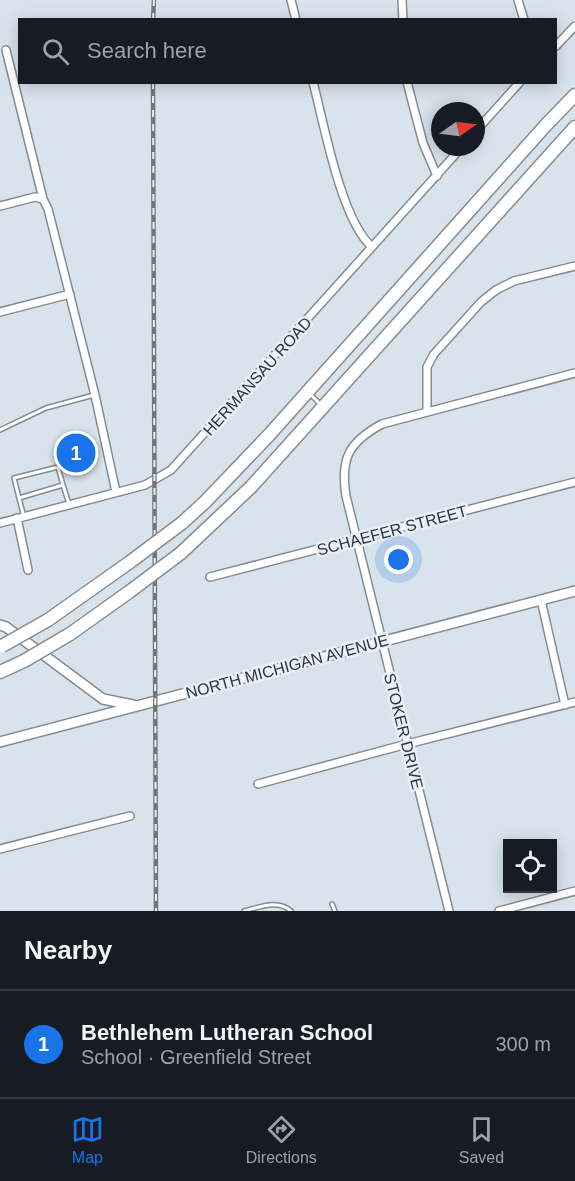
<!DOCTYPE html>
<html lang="en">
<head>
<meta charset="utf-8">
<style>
	body { margin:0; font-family:Helvetica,sans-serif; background:#242831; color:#f1f3f6 }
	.controls { position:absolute; right:18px; bottom:18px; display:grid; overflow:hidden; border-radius:0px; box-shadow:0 3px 15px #0003 }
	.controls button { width:54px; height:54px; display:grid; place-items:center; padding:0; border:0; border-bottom:2px solid #363941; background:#171b24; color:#f1f3f6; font:30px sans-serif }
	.compass { position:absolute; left:431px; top:102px; width:54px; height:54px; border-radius:50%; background:#171b24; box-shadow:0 3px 15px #0003; rotate:76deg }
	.you { position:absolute; left:399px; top:560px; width:21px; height:21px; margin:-15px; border:4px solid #fff; border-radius:50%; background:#1a73e8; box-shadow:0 0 0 9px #1a73e833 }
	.badge { display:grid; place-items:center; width:39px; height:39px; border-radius:50%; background:#1a73e8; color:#fff; font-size:20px; font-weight:700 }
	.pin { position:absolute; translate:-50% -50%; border:3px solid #fff; box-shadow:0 2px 6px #0006 }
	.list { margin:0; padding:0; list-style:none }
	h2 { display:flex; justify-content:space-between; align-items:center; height:78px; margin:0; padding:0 24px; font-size:26px }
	h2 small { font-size:20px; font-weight:400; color:#9ea1a6 }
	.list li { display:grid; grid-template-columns:39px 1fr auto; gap:18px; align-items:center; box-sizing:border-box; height:108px; padding:0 24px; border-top:2px solid #363941 }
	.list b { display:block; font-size:22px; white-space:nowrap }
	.list p { margin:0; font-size:20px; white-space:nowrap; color:#9ea1a6 }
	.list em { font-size:20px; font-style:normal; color:#9ea1a6 }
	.icon { flex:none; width:33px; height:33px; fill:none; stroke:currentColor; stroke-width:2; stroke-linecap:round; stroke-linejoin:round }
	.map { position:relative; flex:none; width:575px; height:911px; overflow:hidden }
	.search { position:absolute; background:#171b24; box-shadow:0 3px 15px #0003; left:18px; right:18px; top:18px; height:66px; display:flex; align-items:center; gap:15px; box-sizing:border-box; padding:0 21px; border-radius:0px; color:#9ea1a6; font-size:22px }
	.sheet { height:186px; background:#171b24 }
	nav { display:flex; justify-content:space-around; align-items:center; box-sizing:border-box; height:84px; border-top:2px solid #363941; background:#171b24; font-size:16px; color:#9ea1a6 }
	nav a { display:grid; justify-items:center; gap:3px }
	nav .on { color:#1a73e8 }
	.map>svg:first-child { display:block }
</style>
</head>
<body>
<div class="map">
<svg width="575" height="911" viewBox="0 0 575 911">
	<rect width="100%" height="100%" fill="#d9e3eb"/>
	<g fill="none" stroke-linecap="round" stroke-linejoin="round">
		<g stroke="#838c93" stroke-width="6">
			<path id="lane" d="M311,395L321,405
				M0,430L46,408L94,395
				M19,498L14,478L58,467L63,485
				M24,517L19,498L63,485L69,504
				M332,904L335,911
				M244,911C260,907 278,899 291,911"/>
		</g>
		<g stroke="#838c93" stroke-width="10">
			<path id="street" d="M291,0L296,20
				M402,0L403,20
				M518,0L524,20
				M556,46L575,26
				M6,50L43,199L48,209L95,395L116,492
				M313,82C324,124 341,220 372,247
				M407,82L423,143L437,176
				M476,131L520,82
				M0,206L35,197L43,199
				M0,312L70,294
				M427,412V367L434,354L481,302L496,290L514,281L575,266
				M17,518L28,570
				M0,523L145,485L171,470L462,147
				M210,577L575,482
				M541,600L565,705
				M258,784L407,744L575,702
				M0,849L130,816
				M449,911L346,496C340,458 349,442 382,424L575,373
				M499,911L575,891"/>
		</g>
		<g stroke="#838c93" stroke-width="12">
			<path id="secondary" d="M0,625L6,627L103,699L133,705
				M0,742L575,591"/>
		</g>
		<g stroke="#838c93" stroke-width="15">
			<path id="highway" d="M182,523L205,502L269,435L546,125L575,95
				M181,553L251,487L575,127
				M48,620L130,562
				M70,634L129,592
				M0,672L24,661"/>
		</g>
		<use href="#lane" stroke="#fff" stroke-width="3"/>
		<use href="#street" stroke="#fff" stroke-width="7"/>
		<use href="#secondary" stroke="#fff" stroke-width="9"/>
		<use href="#highway" stroke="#fff" stroke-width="12"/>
		<g stroke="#70767b" stroke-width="4.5">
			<path id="rail" d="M153,20L154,0
				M153,82L156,911"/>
		</g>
		<use href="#rail" stroke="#e7f0f8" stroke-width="2" stroke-dasharray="7" stroke-linecap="butt"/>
		<g stroke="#838c93" stroke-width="15" stroke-linecap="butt">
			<path id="highway-bridge" d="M130,562L182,523
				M129,592L181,553
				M2,646L48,620
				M24,661L70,634"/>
		</g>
		<use href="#highway-bridge" stroke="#fff" stroke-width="12"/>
	</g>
	<g text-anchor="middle" stroke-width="5" stroke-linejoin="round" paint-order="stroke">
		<g font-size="16" fill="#303437" stroke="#e7f0f8">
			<text transform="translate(257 376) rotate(-48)" y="6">HERMANSAU ROAD</text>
			<text transform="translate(392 530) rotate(-15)" y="6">SCHAEFER STREET</text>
			<text transform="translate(287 666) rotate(-15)" y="6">NORTH MICHIGAN AVENUE</text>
			<text transform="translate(404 731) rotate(76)" y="6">STOKER DRIVE</text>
		</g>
	</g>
</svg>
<div class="controls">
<button><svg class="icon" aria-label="locate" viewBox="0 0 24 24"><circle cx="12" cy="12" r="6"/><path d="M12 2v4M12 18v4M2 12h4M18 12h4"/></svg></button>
</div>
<svg class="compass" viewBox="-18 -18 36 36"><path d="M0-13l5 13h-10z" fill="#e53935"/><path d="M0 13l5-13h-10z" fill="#9ea1a6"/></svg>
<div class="you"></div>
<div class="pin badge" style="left:76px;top:453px">1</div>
<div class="search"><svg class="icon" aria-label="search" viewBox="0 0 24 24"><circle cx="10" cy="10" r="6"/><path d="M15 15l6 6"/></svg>Search here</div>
</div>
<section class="sheet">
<h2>Nearby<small></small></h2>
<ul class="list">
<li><span class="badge">1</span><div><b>Bethlehem Lutheran School</b><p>School · Greenfield Street</p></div><em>300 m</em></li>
</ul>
</section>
<nav>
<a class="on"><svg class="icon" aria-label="map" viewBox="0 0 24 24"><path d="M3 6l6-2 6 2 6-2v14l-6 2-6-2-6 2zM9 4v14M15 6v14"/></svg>Map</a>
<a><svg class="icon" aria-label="directions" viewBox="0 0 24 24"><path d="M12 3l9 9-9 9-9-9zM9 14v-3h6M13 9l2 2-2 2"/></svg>Directions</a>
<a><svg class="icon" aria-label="saved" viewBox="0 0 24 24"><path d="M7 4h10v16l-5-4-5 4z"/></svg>Saved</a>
</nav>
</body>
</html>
